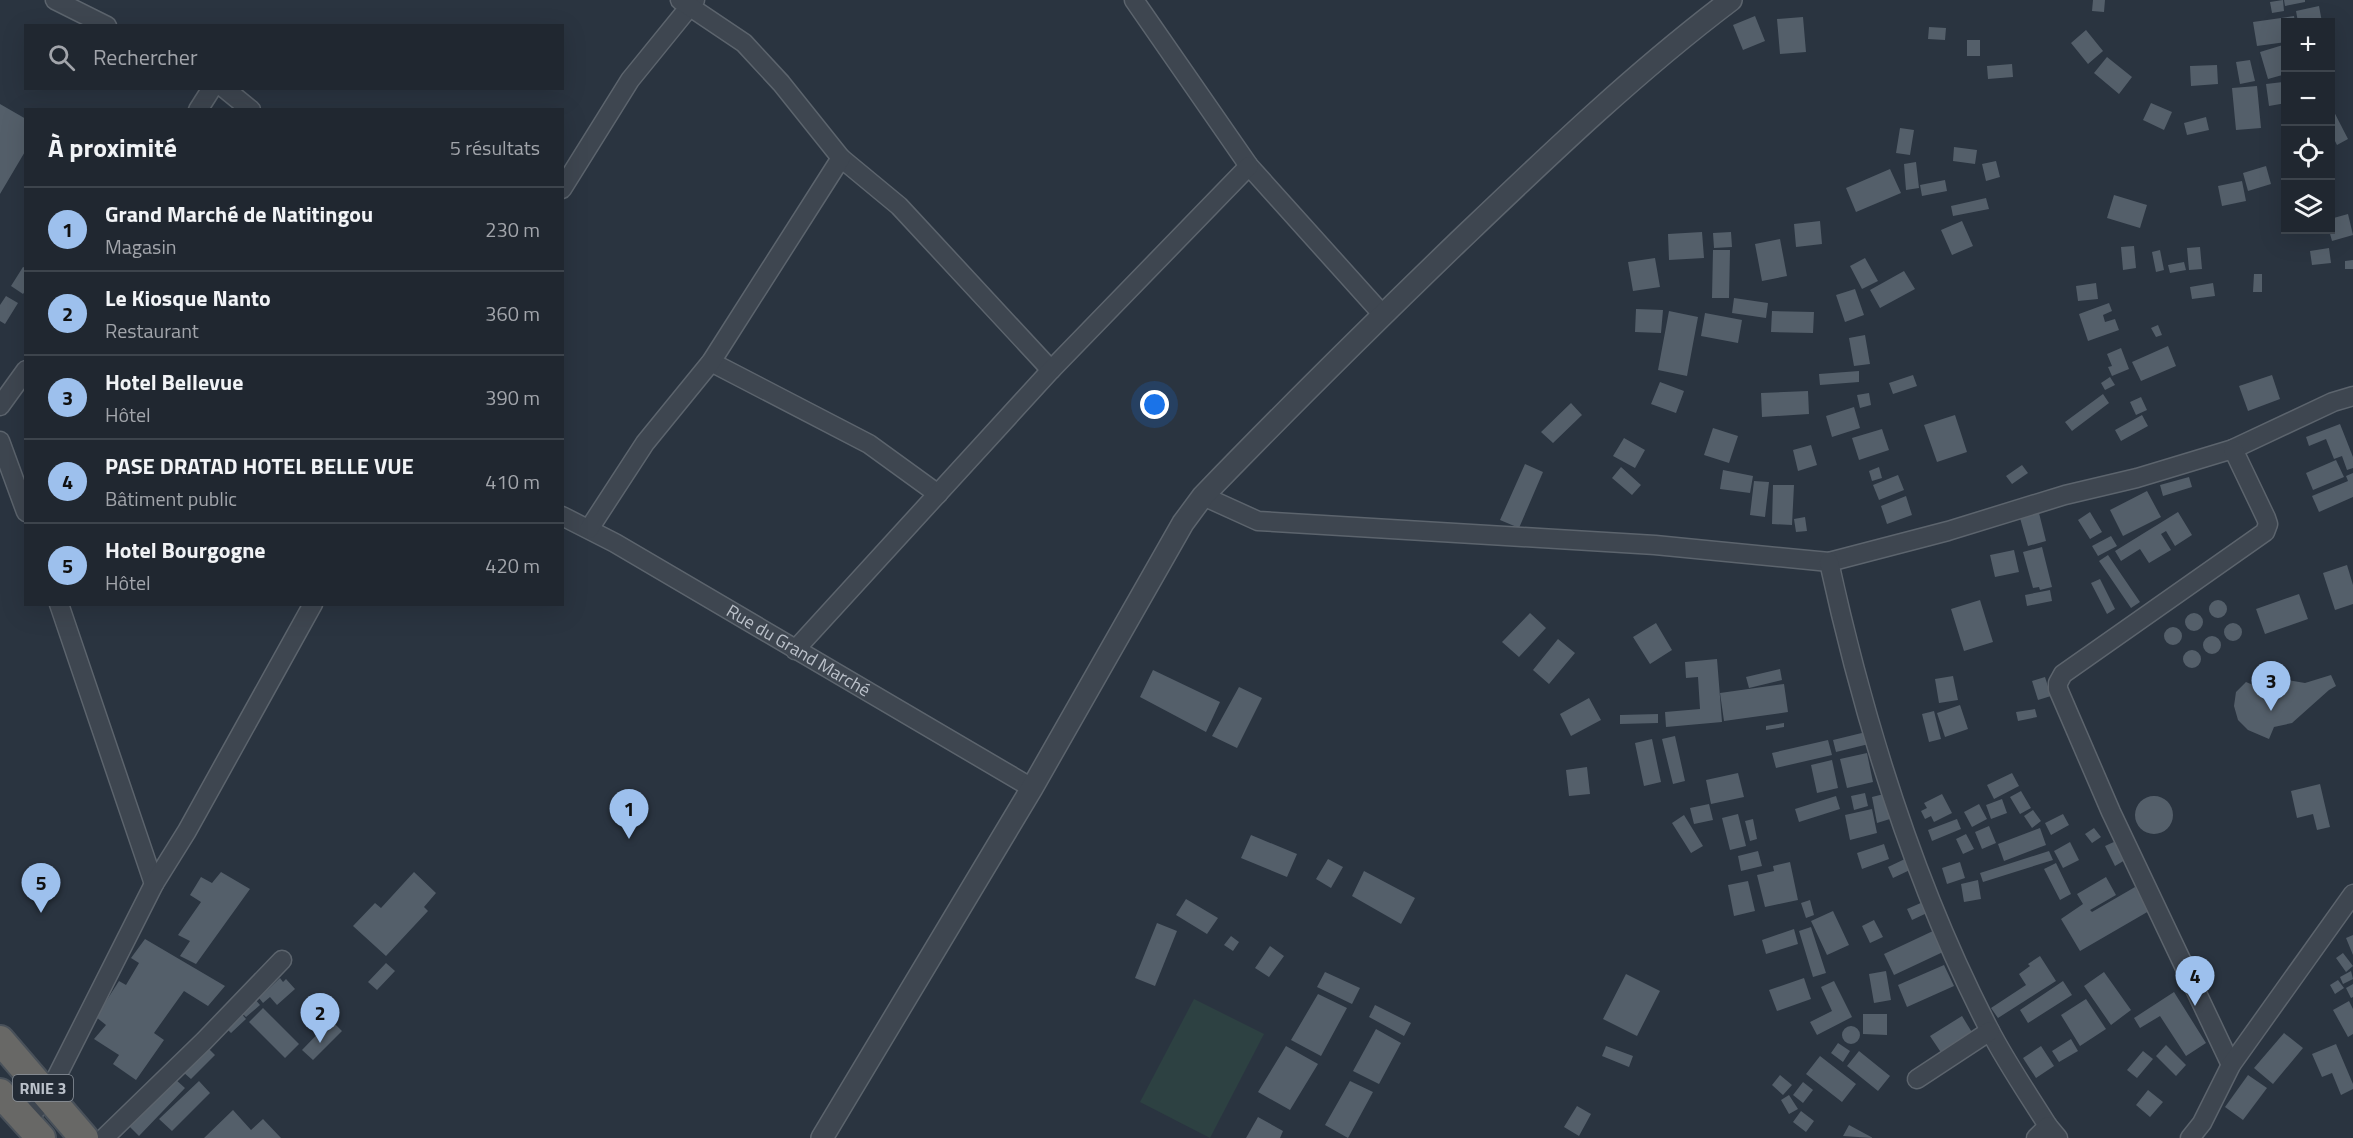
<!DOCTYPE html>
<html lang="fr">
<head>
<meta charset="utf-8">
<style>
	body { margin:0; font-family:"Titillium Web",sans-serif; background:#282f38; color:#f1f3f6 }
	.controls { position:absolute; right:18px; top:18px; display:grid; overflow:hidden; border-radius:0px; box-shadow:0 6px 24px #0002 }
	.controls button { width:54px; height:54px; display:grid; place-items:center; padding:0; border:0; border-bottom:2px solid #3d444c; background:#202730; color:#f1f3f6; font:30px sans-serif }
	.you { position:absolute; left:1155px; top:405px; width:21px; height:21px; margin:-15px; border:4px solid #fff; border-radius:50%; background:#1a73e8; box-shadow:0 0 0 9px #1a73e833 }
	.badge { display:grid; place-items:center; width:39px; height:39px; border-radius:50%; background:#9dc0ed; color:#111; font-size:20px; font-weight:700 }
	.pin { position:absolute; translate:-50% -50px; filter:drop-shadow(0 2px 3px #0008) }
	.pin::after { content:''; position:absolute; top:32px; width:21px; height:18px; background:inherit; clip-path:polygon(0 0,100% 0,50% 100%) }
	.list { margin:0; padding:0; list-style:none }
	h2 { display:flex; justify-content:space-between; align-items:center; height:78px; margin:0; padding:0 24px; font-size:26px }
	h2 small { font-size:20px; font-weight:400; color:#a2a5ab }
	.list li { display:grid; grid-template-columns:39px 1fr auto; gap:18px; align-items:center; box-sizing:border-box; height:84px; padding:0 24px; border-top:2px solid #3d444c }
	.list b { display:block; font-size:22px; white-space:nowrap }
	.list p { margin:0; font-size:20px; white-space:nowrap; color:#a2a5ab }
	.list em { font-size:20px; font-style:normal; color:#a2a5ab }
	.icon { flex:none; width:33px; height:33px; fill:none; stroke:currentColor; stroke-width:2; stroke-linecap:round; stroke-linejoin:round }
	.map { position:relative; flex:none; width:2353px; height:1138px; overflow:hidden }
	.search { position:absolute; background:#202730; box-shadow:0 6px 24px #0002; left:24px; top:24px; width:540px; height:66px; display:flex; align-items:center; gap:15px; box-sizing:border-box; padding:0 21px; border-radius:0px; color:#a2a5ab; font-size:22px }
	.panel { position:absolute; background:#202730; box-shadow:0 6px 24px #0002; left:24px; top:108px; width:540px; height:498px; border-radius:0px }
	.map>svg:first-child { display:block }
</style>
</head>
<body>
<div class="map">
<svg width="2353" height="1138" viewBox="0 0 2353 1138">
	<rect width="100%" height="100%" fill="#2a3440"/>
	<path fill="#2d4142" d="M1194,999L1264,1034L1210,1138L1140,1102Z"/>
	<path fill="#545f6a" d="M2093,0H2105L2104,12L2092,11Z
		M2283,0L2284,11L2272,13L2270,2Z
		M2284,0H2305V2L2285,6Z
		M2319,6L2322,22H2298L2296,11Z
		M1755,16L1765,41L1743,50L1733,25Z
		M2294,16L2295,22H2286V42L2257,46L2253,22Z
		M1803,17L1806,52L1780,54L1777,19Z
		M1929,27L1946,28L1945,40L1928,39Z
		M2086,30L2103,51L2088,64L2071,43Z
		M1967,40H1980V56H1967Z
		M2283,45L2286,74L2268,79L2260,52Z
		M2107,57L2132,77L2119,94L2094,73Z
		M2250,60L2255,81L2240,84L2236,62Z
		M2012,64L2013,77L1988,79L1987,66Z
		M2217,65L2218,84L2191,86L2190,66Z
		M2283,82L2286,103L2269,106L2266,84Z
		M2257,86L2261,128L2236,130L2232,88Z
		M2151,103L2172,112L2164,130L2143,120Z
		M0,104L26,119V150L0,194Z
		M2330,104L2348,139L2337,145L2330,131Z
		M2206,117L2209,130L2187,135L2184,123Z
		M1900,128L1914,130L1910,155L1896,153Z
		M1954,147L1977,150L1975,164L1953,161Z
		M1996,161L2000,177L1986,181L1982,164Z
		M1916,162L1919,188L1906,190L1904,164Z
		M2266,166L2271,184L2248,191L2243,173Z
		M1890,169L1901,193L1856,212L1846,188Z
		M1945,180L1947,191L1922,196L1920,185Z
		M2242,181L2246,201L2222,206L2218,186Z
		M2114,195L2147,205L2140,228L2107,218Z
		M1986,198L1989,209L1953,216L1951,206Z
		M2348,214L2353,235L2332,241L2329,230L2330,219Z
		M1820,221L1822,244L1796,247L1794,224Z
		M1962,221L1973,246L1952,255L1941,230Z
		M1702,232L1704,258L1669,260L1668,234Z
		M1731,232L1732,247L1714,248L1713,233Z
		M1780,239L1787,276L1762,281L1755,244Z
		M2134,246L2136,268L2123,270L2121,247Z
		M2200,247L2202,269L2189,270L2187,248Z
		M2329,248L2331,263L2312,265L2310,251Z
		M1713,250H1730L1729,298H1712Z
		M2160,250L2164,270L2156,272L2152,252Z
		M1655,258L1660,287L1633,291L1628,262Z
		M1865,258L1878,281L1862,289L1850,266Z
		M2353,260V269H2345V261Z
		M2184,262L2186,270L2170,273L2168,265Z
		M23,267L26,268V290L23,294L11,286Z
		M1904,271L1915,289L1880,308L1870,290Z
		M2254,274H2262V292H2253Z
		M2096,283L2098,299L2078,301L2076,286Z
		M2213,283L2215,296L2192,299L2190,287Z
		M1855,289L1864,315L1845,322L1836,295Z
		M6,296L18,303L5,324L0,321V305Z
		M1734,298L1768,303L1766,318L1732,313Z
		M2109,303L2112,311L2103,315L2105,322L2115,319L2119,330L2088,341L2079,314Z
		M1636,309L1663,310L1661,333L1635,332Z
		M1669,311L1698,317L1687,376L1658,370Z
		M1772,311L1814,312L1813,333L1771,332Z
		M1705,313L1742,320L1738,343L1701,336Z
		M2158,325L2162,335L2156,337L2151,328Z
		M1865,335L1870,364L1854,366L1849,338Z
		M2168,346L2176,366L2141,381L2132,362Z
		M2121,348L2129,369L2112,376L2108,367L2112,366L2107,354Z
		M1859,371V382L1820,385L1819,374Z
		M1913,375L1917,386L1893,394L1889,383Z
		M2272,375L2280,399L2248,411L2239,386Z
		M2110,377L2115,385L2105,390L2101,383Z
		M1660,382L1684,391L1676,413L1651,404Z
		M1808,391L1809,414L1762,417L1761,393Z
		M1869,393L1871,405L1860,408L1857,395Z
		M2103,394L2109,403L2072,431L2065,422Z
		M2141,397L2147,410L2136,415L2130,402Z
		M1571,403L1582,415L1553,443L1541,432Z
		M1854,407L1860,428L1832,437L1826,416Z
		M1955,415L1967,452L1937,462L1924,425Z
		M2142,415L2148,426L2121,441L2115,430Z
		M2340,424L2353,457V468L2347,470L2342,456L2334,459L2326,439L2309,446L2306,437Z
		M1713,428L1738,436L1729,463L1704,455Z
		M1882,429L1889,450L1859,460L1852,438Z
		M1624,438L1645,450L1635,468L1613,456Z
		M1811,445L1817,465L1798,471L1793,450Z
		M2336,460L2344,477L2313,490L2306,473Z
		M1525,464L1543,472L1519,528L1500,520Z
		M2022,465L2028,473L2012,484L2006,476Z
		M1621,467L1641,485L1632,495L1612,478Z
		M1879,467L1882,478L1872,481L1869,471Z
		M1723,470L1753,476L1750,493L1720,489Z
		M2353,473V497L2319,512L2312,496L2348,481L2346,476Z
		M1898,475L1904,490L1879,500L1873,485Z
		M2189,477L2192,487L2163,496L2160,485Z
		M1754,481L1769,482L1765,517L1750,515Z
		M1773,485H1794L1792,525L1772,524Z
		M2147,491L2161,517L2123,536L2110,510Z
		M1906,496L1912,515L1887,524L1881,506Z
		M2090,512L2102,532L2090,539L2078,520Z
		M2178,512L2192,535L2175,546L2166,531L2161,534L2171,550L2149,563L2140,549L2121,561L2115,551Z
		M2039,513L2046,541L2028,546L2020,518Z
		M1805,517L1807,531L1796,532L1794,519Z
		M2111,536L2117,546L2098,556L2092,546Z
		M2042,547L2052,587L2040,590L2039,587L2033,588L2023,552Z
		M2014,550L2019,572L1995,577L1990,555Z
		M2108,555L2140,602L2131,608L2099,561Z
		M2347,565L2353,585V604L2335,610L2323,573Z
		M2100,579L2115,609L2107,614L2091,583Z
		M2050,590L2052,601L2027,606L2025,595Z
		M2299,594L2308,619L2265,634L2256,609Z
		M2209 609a9 9 0 1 1 18 0a9 9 0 1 1-18 0Z
		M1980,600L1993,642L1964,651L1951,609Z
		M2185 622a9 9 0 1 1 18 0a9 9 0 1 1-18 0Z
		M1530,613L1546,628L1519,657L1502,642Z
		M2224 632a9 9 0 1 1 18 0a9 9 0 1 1-18 0Z
		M1656,623L1672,650L1650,664L1633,637Z
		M2164 636a9 9 0 1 1 18 0a9 9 0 1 1-18 0Z
		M2203 645a9 9 0 1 1 18 0a9 9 0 1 1-18 0Z
		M1558,639L1575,653L1549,684L1533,670Z
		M2183 659a9 9 0 1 1 18 0a9 9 0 1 1-18 0Z
		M1717,659L1722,722L1666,727L1665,712L1700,709L1698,677L1686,678L1685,662Z
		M1780,669L1782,680L1749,688L1746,677Z
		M1153,670L1220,702L1206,732L1140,697Z
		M2331,675L2336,686L2329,690L2292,723L2274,727L2269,739L2248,730L2238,720L2234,706L2236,692L2246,682L2258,687L2266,680L2275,678L2305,683Z
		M1953,676L1958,700L1939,703L1935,679Z
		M2045,677L2051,696L2038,700L2032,681Z
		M1784,684L1788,712L1724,721L1720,693Z
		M1239,687L1262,698L1237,748L1212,736Z
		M1589,698L1601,720L1571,736L1560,714Z
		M1960,705L1968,729L1945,737L1937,713Z
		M2035,709L2037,717L2018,721L2016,712Z
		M1934,711L1941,739L1929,742L1922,714Z
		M1658,714V723L1620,724V715Z
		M1784,723V727L1766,730V726Z
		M1870,731L1873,743L1836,752L1833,740Z
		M1675,736L1685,781L1673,784L1662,739Z
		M1652,739L1661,782L1644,786L1635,743Z
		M1828,740L1832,755L1776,768L1772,753Z
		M1867,753L1873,782L1847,788L1840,759Z
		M1832,760L1838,788L1817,793L1811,765Z
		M1587,767L1590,794L1569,796L1566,770Z
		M1738,773L1744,797L1711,804L1706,780Z
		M2012,773L2019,786L1994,799L1987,785Z
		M2320,784L2330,827L2317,830L2313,814L2297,818L2291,791Z
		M2021,791L2031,808L2020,814L2010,797Z
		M1865,793L1868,806L1854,810L1851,796Z
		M1884,794L1890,819L1877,823L1872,797Z
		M1942,794L1952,813L1934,822L1931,816L1925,819L1921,811L1927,808L1924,803Z
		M2135 815a19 19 0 1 1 38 0a19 19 0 1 1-38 0Z
		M1836,796L1840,809L1799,822L1795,809Z
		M2002,799L2007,813L1991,819L1986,805Z
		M1709,804L1713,820L1694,824L1690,808Z
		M1979,804L1987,819L1972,827L1964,812Z
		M1872,809L1877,833L1850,840L1845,815Z
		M2033,810L2041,821L2032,828L2024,816Z
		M1738,814L1746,846L1730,850L1722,818Z
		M2063,814L2069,825L2051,835L2045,823Z
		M1684,815L1703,846L1691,853L1672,823Z
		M1753,819L1757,839L1750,841L1745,821Z
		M1957,819L1961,829L1932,841L1928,830Z
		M1989,826L1996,843L1982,849L1975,832Z
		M2040,828L2046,845L2004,861L1998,844Z
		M2094,828L2101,837L2092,843L2085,834Z
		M1966,834L1974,849L1963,854L1956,839Z
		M1251,835L1297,854L1287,877L1241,858Z
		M2116,841L2125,860L2115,866L2105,846Z
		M2070,842L2079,860L2063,868L2054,851Z
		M1884,844L1889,859L1862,869L1857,853Z
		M1758,851L1762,866L1741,871L1738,856Z
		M2049,851L2053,860L1983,882L1980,873Z
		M1907,858L1912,869L1893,878L1888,867Z
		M1328,859L1343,867L1331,888L1316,879Z
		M1790,862L1798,900L1765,907L1757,875L1774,871L1773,866Z
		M1960,862L1965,878L1947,884L1942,868Z
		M2056,863L2071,894L2060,900L2044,869Z
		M1364,871L1415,898L1401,924L1352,896Z
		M221,872L250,889L196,964L180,956L190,941L178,935L201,902L190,895L201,877L212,883Z
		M414,872L436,893L424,907L428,911L386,956L353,926L375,903L381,908Z
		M2106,877L2116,895L2090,910L2092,912L2135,887L2149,911L2080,951L2061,919L2083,904L2077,894Z
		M1978,880L1981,899L1964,902L1961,884Z
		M1748,881L1755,911L1734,916L1728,885Z
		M1186,899L1218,918L1207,934L1176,915Z
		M1810,900L1814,915L1806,918L1801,903Z
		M1923,902L1927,913L1912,920L1907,909Z
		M1833,911L1849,945L1827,955L1811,921Z
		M1874,920L1883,937L1870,943L1862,926Z
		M1157,923L1177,931L1155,986L1135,978Z
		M1811,927L1826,973L1813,977L1799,931Z
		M1794,929L1798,944L1766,954L1762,940Z
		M1933,931L1943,952L1894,975L1884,954Z
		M2353,935V955L2346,938Z
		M1231,936L1239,942L1233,951L1224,945Z
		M145,939L225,986L208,1006L184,991L154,1033L164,1040L136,1080L113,1064L119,1055L94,1039L106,1025L96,1017L119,981L126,985L139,963L131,958Z
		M1270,946L1284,956L1269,977L1255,968Z
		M2343,953L2353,966L2346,972L2336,958Z
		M2040,956L2056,981L1998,1018L1991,1008L2026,985L2019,974L2030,966L2028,964Z
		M386,963L395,971L377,990L368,982Z
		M1944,965L1954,986L1907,1007L1898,985Z
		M1886,971L1891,1000L1874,1003L1869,974Z
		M2351,971L2353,979L2343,984L2340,977Z
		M1325,972L1360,988L1352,1004L1317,987Z
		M2104,972L2131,1010L2111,1025L2084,986Z
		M1626,974L1660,991L1637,1036L1603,1019Z
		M280,978L283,982L286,979L295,989L277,1005L270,997L263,1003L259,998Z
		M1804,978L1811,999L1777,1011L1769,990Z
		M2338,980L2344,988L2335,994L2330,985Z
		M1834,981L1852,1017L1817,1035L1810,1022L1832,1011L1821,987Z
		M2063,981L2072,995L2028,1023L2020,1010Z
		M2353,984V997L2351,998L2346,988Z
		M2174,992L2206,1043L2186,1056L2160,1016L2140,1028L2134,1018Z
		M1318,994L1347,1008L1321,1056L1291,1040Z
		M255,999L260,1005L246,1017L241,1012Z
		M2086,999L2106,1029L2080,1046L2061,1015Z
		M2349,1001L2353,1009V1034L2348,1037L2333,1010Z
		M1375,1005L1411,1023L1404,1036L1369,1017Z
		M263,1008L299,1044L285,1058L249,1022Z
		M240,1012L246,1019L231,1033L224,1026Z
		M1863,1014H1887V1035L1863,1034Z
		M1962,1016L1973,1034L1942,1054L1930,1036Z
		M331,1020L342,1031L313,1060L302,1050Z
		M1842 1035a9 9 0 1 1 18 0a9 9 0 1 1-18 0Z
		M1376,1029L1401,1043L1379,1084L1353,1071Z
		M2284,1033L2303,1048L2273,1084L2254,1068Z
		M2071,1039L2078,1051L2059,1062L2052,1051Z
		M1838,1043L1850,1051L1843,1062L1831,1053Z
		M2336,1044L2353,1084V1089L2341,1095L2332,1073L2322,1077L2312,1054Z
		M205,1045L215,1055L191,1079L183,1072Z
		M2166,1045L2186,1065L2176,1076L2156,1056Z
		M1286,1046L1318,1064L1290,1110L1258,1092Z
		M1606,1046L1633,1056L1629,1067L1602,1056Z
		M2041,1046L2054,1066L2036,1078L2023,1058Z
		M1859,1051L1890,1076L1878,1091L1847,1066Z
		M2143,1051L2153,1059L2137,1078L2127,1070Z
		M1820,1056L1856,1084L1842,1102L1806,1074Z
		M1780,1075L1792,1085L1783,1095L1772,1085Z
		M2248,1075L2267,1088L2243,1120L2225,1107Z
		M175,1079L185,1088L139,1136L129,1126Z
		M199,1081L210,1093L172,1131L159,1119Z
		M1350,1081L1373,1092L1348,1138L1325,1125Z
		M1803,1082L1813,1090L1803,1103L1793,1095Z
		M2148,1090L2163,1102L2150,1117L2136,1105Z
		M1789,1095L1798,1109L1789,1114L1781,1100Z
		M1577,1106L1591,1114L1579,1136L1564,1127Z
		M233,1110L251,1130L263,1119L281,1138H204Z
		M1801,1111L1814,1121L1806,1132L1793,1122Z
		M1258,1117L1283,1131L1280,1138H1246Z
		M1849,1125L1873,1138L1843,1136Z"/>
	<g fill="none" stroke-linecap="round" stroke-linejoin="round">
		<g stroke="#5c646d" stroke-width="21">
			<g id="minor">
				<path d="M55,0L107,26"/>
				<path d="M1134,0L1249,166L1383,315"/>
				<path d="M224,88L251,110"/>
				<path d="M198,110L212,88"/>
				<path d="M841,158L899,206L1051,370"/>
				<path d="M562,189L630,80L695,0"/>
				<path d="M711,362L869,444L938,494"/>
				<path d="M0,406L26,370"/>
				<path d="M0,441L26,512"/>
				<path d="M1203,496L1258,521L1655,545L1829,562L1948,531L2065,495L2137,478L2233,449L2333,402L2353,396"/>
				<path id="s1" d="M562,516L615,543L1032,788"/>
				<path d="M589,529L645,443L711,362L841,158L781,83L744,43L680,0"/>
				<path d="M1829,562C1864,722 1913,882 1989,1029C2006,1062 2028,1094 2048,1126"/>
				<path d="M59,604L154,884"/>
				<path d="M795,650L1051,370L1249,166"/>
				<path d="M2231,1065L2111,812L2058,689V683L2063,674L2265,532L2268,524L2266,518L2233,449"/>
				<path d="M1917,1079L1990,1031"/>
				<path d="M26,1122L48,1094L154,884L187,831L313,604"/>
				<path d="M104,1138L204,1041L282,960"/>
				<path d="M2036,1138L2048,1126L2058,1138"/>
				<path d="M2190,1138L2202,1123L2231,1065L2353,894"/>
			</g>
		</g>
		<g stroke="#5c646d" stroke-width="24">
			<path id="tertiary" d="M822,1138L1032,788L1183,523L1203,496C1286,410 1371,326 1457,243C1545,159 1633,74 1731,0"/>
		</g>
		<g stroke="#49515a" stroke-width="32">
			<path id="trunk" d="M0,1040L84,1138
				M0,1093L41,1138"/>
		</g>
		<use href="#minor" stroke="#3e4650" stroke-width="18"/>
		<use href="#tertiary" stroke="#3e4650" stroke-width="21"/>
		<use href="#trunk" stroke="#686866" stroke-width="28"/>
	</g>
	<g text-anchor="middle" stroke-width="5" stroke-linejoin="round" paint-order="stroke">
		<rect fill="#232b35" stroke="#8d949d" stroke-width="1.5" x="13" y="1075" width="60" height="26" rx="4.5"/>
		<g font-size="16" font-weight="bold" fill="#bbc1ca">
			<text x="43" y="1094">RNIE 3</text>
		</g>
		<g font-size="18" fill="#bbc1ca" stroke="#232b35">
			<text dy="6" stroke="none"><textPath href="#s1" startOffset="272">Rue du Grand Marché</textPath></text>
		</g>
	</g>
</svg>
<div class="controls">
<button>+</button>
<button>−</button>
<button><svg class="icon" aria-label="locate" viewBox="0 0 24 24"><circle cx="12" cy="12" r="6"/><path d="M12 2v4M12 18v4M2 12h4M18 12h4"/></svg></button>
<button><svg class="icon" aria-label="layers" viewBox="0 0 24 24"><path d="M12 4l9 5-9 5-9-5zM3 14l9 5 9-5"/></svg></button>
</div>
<div class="you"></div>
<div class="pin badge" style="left:629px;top:839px">1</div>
<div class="pin badge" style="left:320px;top:1043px">2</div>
<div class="pin badge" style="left:2271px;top:711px">3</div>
<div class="pin badge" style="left:2195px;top:1006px">4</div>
<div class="pin badge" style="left:41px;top:913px">5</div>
<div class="search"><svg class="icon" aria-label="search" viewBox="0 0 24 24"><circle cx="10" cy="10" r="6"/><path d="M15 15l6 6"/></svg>Rechercher</div>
<section class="panel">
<h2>À proximité<small>5 résultats</small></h2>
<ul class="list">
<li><span class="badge">1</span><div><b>Grand Marché de Natitingou</b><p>Magasin</p></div><em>230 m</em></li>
<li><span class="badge">2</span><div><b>Le Kiosque Nanto</b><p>Restaurant</p></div><em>360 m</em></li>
<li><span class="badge">3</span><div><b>Hotel Bellevue</b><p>Hôtel</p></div><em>390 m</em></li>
<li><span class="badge">4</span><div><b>PASE DRATAD HOTEL BELLE VUE</b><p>Bâtiment public</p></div><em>410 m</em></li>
<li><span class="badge">5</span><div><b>Hotel Bourgogne</b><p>Hôtel</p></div><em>420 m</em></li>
</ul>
</section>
</div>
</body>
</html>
